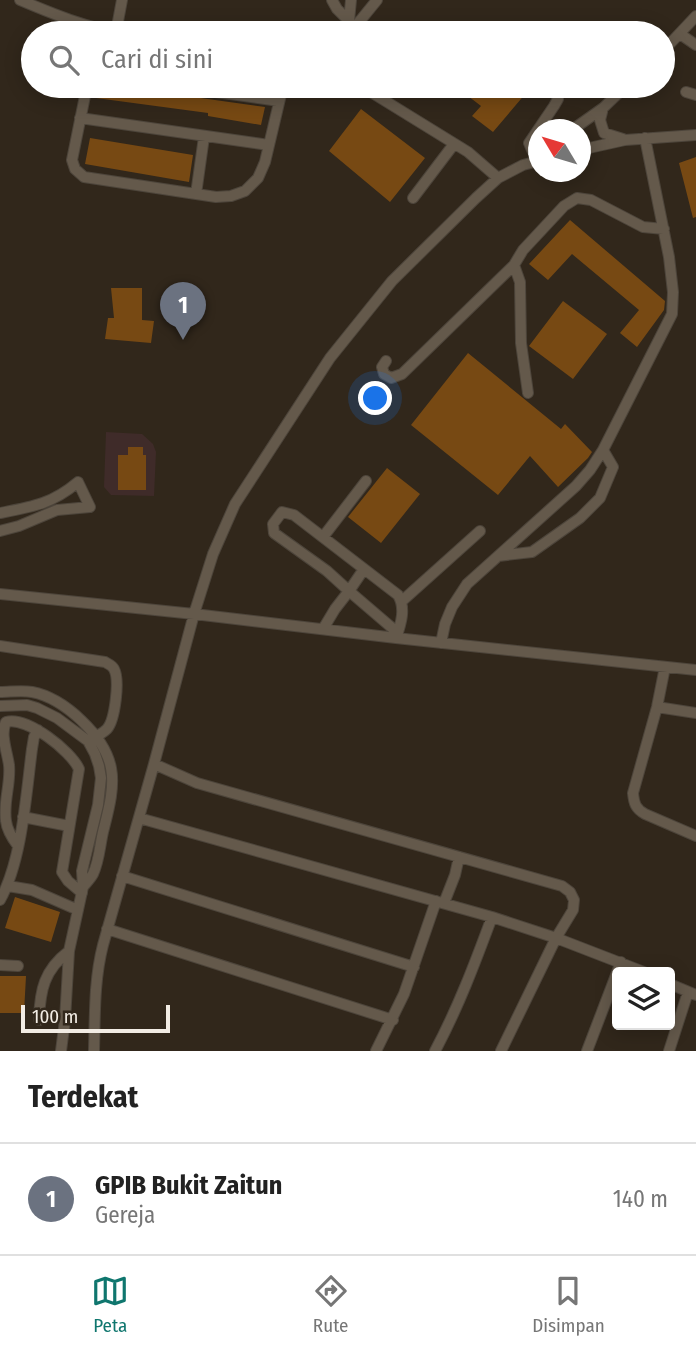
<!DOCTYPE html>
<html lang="id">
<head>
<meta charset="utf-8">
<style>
	body { margin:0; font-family:"Fira Sans Condensed",sans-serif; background:#f6f6f6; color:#222 }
	.controls { position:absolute; right:21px; bottom:21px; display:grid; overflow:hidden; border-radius:7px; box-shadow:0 4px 18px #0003 }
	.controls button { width:63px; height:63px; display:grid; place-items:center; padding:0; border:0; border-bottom:2px solid #e0e0e0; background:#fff; color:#222; font:35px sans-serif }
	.compass { position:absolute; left:528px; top:119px; width:63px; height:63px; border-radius:50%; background:#fff; box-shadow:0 4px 18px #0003; rotate:308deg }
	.scale { position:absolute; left:21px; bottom:18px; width:149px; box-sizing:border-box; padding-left:7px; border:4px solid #f2ece4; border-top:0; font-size:19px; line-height:24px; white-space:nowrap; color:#f2ece4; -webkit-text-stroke:5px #31271b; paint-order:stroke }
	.you { position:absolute; left:376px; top:399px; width:24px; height:24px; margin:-18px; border:5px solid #fff; border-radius:50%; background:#1a73e8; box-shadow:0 0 0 10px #1a73e833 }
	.badge { display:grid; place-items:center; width:46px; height:46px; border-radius:50%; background:#0f766e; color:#fff; font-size:23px; font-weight:700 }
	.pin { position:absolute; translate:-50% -58px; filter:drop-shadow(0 2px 4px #0008) }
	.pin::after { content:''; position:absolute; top:37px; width:24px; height:21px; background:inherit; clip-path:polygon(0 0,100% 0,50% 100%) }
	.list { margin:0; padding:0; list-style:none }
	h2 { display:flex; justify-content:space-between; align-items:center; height:91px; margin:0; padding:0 28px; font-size:30px }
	h2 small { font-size:23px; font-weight:400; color:#767676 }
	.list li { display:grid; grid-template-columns:46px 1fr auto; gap:21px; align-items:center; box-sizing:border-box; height:112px; padding:0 28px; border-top:2px solid #e0e0e0 }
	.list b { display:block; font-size:26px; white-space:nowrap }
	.list p { margin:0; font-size:23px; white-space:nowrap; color:#767676 }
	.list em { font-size:23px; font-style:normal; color:#767676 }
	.icon { flex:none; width:38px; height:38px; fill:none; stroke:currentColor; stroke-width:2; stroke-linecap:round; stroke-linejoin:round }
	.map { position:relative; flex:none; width:696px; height:1051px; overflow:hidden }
	.search { position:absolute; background:#fff; box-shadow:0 4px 18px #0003; left:21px; right:21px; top:21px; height:77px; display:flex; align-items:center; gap:18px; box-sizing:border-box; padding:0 24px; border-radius:38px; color:#767676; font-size:26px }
	.sheet { height:203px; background:#fff }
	nav { display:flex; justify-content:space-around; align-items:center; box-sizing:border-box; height:98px; border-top:2px solid #e0e0e0; background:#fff; font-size:19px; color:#767676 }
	nav a { display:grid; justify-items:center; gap:4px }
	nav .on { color:#0f766e }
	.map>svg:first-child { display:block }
</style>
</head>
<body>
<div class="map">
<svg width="696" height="1051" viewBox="0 0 696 1051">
	<rect width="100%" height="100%" fill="#31271b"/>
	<path fill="#3f2b29" d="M106,432L142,434L153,444L156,452L154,496L111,495L104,487Z"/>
	<path fill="#774913" d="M98,86H140L166,89L172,94L265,107L261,125L208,116V113L96,98Z
		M455,86H489L497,92L503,86H532L493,132L472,116L481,106Z
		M361,109L425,158L390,202L329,151Z
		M90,138L193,155L189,182L85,164Z
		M696,157V217L693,218L679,163Z
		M570,220L665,301L664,310L637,347L620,333L639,310L572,254L548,280L529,264Z
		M111,288H142V320L154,321L151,343L105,339L108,318H114Z
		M563,301L607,334L573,379L529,346Z
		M468,353L561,429L565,424L592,452L588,458L558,487L530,456L498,495L411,425Z
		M128,447H143V455H146V490H118V455H128Z
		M387,468L420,494L381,543L348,517Z
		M15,897L60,912L51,942L5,928Z
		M0,976H26L24,1013H0Z"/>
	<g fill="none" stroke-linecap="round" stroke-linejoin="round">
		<g stroke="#4d453b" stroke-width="12">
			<path id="minor" d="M20,0C53,14 87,28 122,33
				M332,0L337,9L355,27
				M349,21L351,0
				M116,32L122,0
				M351,33L355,27L377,0
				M680,34L696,45
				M663,51L696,16
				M87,86L72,160L75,169L84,177L216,197L231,196L245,191L258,178L265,162L283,86
				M173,86L279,101
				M361,86L468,152L498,178
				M686,92L696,95
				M383,98L390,86
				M603,108L600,120L604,133L623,139
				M80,118L269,145
				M572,130L603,108L626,86
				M580,150L625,140L696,135
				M538,155L532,150L529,143L554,106L558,99L554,90L550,86
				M196,194L204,137
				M413,198L454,144
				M386,361L382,367L384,374L391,378L402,374L514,265
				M528,393L521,343L520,282L514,265L523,250L564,206L577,198L591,200L643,227L664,229
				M0,513C32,507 52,504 78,482L90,507L57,510L19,526L0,531
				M323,537L366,481
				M498,556L532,552L580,518L600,498L613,467L603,450
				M364,569L349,591L398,633
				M0,594L194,614L396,638L696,670
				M402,601L480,531
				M323,629L335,609L349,591L327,571L274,533L273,524L282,512L294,515L398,595C406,608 401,624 396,638
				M441,643L445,624L452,607L467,584L576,486L590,470L603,450L672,314L673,292L669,257L645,138
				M0,646L105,662C108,664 112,665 114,669C120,680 115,720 107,729C103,733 97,736 92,738
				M665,667L657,707L633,793C634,804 636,809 645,814L696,836
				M0,692C10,692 22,690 32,692C64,698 105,736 111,768C115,788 108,812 103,832C100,845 99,862 93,874C91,878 86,883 83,887
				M0,706L27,705L37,708L57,718L88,741L95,754L99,766L101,778L98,805L82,871L83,887L69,951L65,1020L61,1051
				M657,707L696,713
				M154,764L197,783L562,886L570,892L574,900L573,910L556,938L501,1051
				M23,817L69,826
				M139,818L492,917L556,938L644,972
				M18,846C12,838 7,830 6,821C3,802 11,784 9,765C7,751 0,734 6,722C27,716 71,751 79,769L62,872L68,881L82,893
				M122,876L414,967
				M8,886L32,890L78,910
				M0,900C22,861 26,795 32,749L34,737L38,730
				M444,903L455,875L459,857
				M107,929L393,1020
				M0,965L18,966
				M670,984L696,995
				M39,1020C40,990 44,970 69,951
				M94,1051C95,1015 94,980 103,945L154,764L194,614L213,554L235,504L330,358L392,281L476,198L498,178L523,165L538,161
				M376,1051L404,994L436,901
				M435,1051C458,1008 475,963 492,917
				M587,1051L621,962
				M669,1051L688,992"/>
		</g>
		<use href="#minor" stroke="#64594b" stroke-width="10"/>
	</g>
</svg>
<div class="controls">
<button><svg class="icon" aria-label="layers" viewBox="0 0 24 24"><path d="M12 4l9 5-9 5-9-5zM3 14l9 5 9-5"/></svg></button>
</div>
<svg class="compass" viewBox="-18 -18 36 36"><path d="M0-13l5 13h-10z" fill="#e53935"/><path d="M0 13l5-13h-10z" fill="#767676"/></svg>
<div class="scale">100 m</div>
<div class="you"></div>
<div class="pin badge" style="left:183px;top:340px;background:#6b7280">1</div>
<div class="search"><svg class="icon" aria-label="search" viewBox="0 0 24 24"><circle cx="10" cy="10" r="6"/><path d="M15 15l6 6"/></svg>Cari di sini</div>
</div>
<section class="sheet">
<h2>Terdekat<small></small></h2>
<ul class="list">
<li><span class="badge" style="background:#6b7280">1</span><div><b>GPIB Bukit Zaitun</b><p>Gereja</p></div><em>140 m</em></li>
</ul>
</section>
<nav>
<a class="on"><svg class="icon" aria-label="map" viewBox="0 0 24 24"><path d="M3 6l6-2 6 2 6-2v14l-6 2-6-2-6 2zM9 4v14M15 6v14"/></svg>Peta</a>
<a><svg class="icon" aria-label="directions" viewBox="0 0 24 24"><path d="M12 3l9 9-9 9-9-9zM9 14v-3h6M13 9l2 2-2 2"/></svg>Rute</a>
<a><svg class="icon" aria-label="saved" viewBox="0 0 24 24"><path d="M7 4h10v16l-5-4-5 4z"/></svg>Disimpan</a>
</nav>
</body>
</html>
